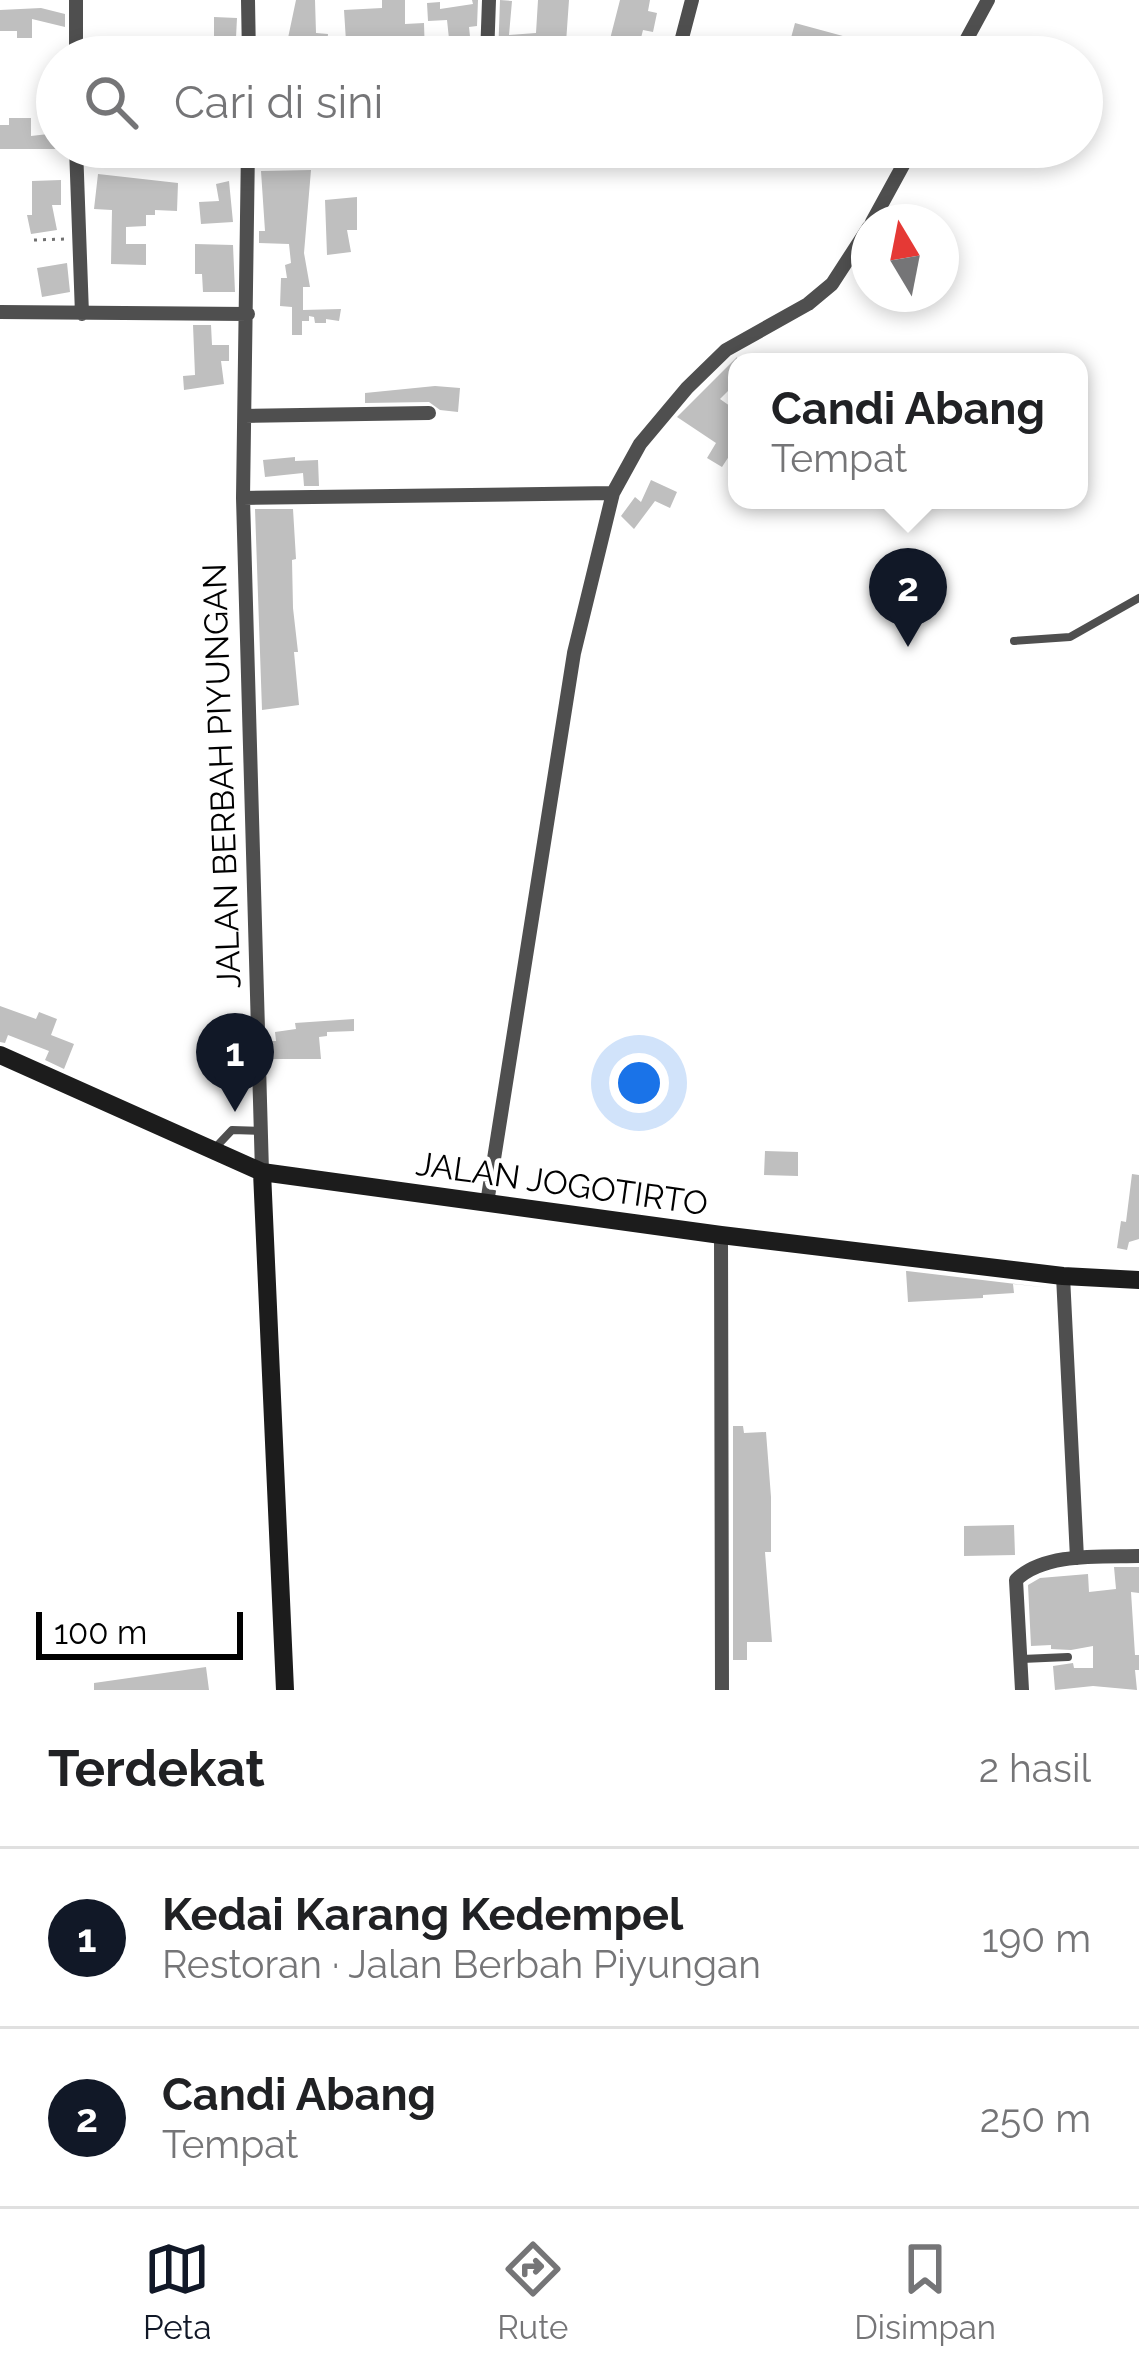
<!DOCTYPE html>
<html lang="id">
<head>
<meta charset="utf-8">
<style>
	body { margin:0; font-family:Raleway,sans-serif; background:#f2f2f2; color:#202124 }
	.compass { position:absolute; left:851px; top:204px; width:108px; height:108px; border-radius:50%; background:#fff; box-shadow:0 6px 18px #0003; rotate:350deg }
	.scale { position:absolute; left:36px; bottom:30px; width:207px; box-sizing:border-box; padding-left:12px; border:6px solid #000; border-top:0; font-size:33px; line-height:42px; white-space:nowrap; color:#000; -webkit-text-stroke:9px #fff; paint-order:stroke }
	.you { position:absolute; left:639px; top:1083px; width:42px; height:42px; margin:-30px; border:9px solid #fff; border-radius:50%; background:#1a73e8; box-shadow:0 0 0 18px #1a73e833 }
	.badge { display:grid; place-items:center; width:78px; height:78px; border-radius:50%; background:#111827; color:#fff; font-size:39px; font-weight:700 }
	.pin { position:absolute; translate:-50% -99px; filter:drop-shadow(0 3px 6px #0008) }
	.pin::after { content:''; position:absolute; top:63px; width:42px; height:36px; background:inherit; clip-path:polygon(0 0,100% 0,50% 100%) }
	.popup { position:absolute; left:728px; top:353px; width:360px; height:156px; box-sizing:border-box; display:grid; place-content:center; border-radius:24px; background:#fff; filter:drop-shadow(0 3px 9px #0005); font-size:39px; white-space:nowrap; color:#757577 }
	.popup b { font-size:45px; color:#202124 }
	.popup::after { content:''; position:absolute; left:50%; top:100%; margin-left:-24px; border:24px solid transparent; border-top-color:#fff }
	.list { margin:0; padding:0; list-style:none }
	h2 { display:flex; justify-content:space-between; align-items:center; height:156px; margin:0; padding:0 48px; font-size:51px }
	h2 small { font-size:39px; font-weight:400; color:#757577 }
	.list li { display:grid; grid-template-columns:78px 1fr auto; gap:36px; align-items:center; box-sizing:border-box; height:180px; padding:0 48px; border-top:3px solid #e0e0e0 }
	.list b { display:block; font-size:45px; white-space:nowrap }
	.list p { margin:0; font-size:39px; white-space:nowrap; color:#757577 }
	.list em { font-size:39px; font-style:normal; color:#757577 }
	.icon { flex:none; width:66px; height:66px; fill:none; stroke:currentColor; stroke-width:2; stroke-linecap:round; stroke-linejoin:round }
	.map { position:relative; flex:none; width:1139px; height:1690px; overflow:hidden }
	.search { position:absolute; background:#fff; box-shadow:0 6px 18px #0003; left:36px; right:36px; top:36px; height:132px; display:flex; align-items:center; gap:30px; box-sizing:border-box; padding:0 42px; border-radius:66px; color:#757577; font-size:45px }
	.sheet { height:516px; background:#fff }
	nav { display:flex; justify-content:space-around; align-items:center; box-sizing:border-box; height:168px; border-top:3px solid #e0e0e0; background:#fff; font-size:33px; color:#757577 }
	nav a { display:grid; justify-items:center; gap:6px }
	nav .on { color:#111827 }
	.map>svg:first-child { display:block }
</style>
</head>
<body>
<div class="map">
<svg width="1139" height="1690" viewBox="0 0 1139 1690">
	<rect width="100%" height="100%" fill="#fff"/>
	<path fill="#bfbfbf" d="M296,0H315L316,33L328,34L326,57H284Z
		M382,0H405V24L424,23L425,57H347L344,10L382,8Z
		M472,0H478L477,26L469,27L471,46L450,48L447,20L428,21L427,3L440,2V9L473,4Z
		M500,0L512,1L509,35L536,33L538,0H569L565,57H533L534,48L506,50V57H498Z
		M620,0H650L648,11L657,13L653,32L643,30L638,50L609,43Z
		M41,8L65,14V27L32,19V38H17V31H0V10Z
		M214,17L237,18L235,57H214Z
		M795,23L876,45L872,57H819L788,49Z
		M9,118H31V136L57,133V149H0V125H9Z
		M311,170L304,253L310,287H303V310L341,309L339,321L326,319V323H315L314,317L309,316V321H302V335H292V307L280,306L281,278H287L285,265L291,263L289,244L259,243V231H265L261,171Z
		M98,174L178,183L177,211L155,210V215H146V226L126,227V244H146V265L111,264L112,210L94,209Z
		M61,180V205H52L57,230L31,234L27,215H32V181Z
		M229,181L233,222L201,224L199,202L219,201L216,184Z
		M357,197V230H347L351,252L327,255L325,200Z
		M195,244L233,245L235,292H203L202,274H195Z
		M67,263L70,292L42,297L37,268Z
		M193,325H211L212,345H229V361H221L224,384L184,390L183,376L195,375Z
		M737,357V382L720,399L737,411V444L722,467L707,458L716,443L677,417Z
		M435,386L460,388L458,412L440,410L429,402L365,403V393Z
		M295,457V461L318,460L319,486H304L303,473L265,477L263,460Z
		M651,480L677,492L670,508L655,501L634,529L621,516L635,497L641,502Z
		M255,509H293L296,559L292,560L293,608L298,652H294L299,705L262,710Z
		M0,1006L36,1019L39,1012L57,1019L51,1035L74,1044L64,1069L45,1060L49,1051L8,1035L5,1043L0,1042Z
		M354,1019V1031L327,1032V1036L319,1037L321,1059H270V1041H276L275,1032L296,1029L295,1023Z
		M765,1151L798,1152V1176L764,1175Z
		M1132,1174L1139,1175V1239L1129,1242L1127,1250L1117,1248L1121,1221L1126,1222Z
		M906,1271H907L1050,1288L1013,1284L1014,1293L983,1295V1298L908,1302Z
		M733,1426H743L744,1433L766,1432L771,1497V1552H765L772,1642H747V1660H733Z
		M1014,1525L1015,1555L964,1556V1526Z
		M1114,1567H1139V1593L1131,1592L1135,1655H1139V1670H1135L1137,1690L1093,1686L1055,1690L1053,1666L1073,1663L1074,1668H1093V1646L1071,1650L1051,1649V1645L1031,1646L1028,1585L1040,1578L1088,1574L1089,1592L1116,1589Z
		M206,1667L209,1690H94V1683Z"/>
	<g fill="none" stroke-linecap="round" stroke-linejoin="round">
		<path stroke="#717171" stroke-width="3" stroke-dasharray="3 6" stroke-linecap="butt" d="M34,240L65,239"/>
		<path stroke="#4f4f4f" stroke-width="8" d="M1014,641L1070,637L1139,598
			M214,1149L232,1130L261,1131
			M1022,1659L1068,1657"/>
		<path stroke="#4f4f4f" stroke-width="14" d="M248,0L249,57
			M76,57V0
			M487,57L489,0
			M677,57L692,0
			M957,57L988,0
			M76,147L82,314
			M248,147L243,498L262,1172
			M872,222L913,147
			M0,312L248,314
			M245,416L429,413
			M243,498L613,493
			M487,1203L574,653L613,493L640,444L687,388L726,350L808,304L832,284L869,227
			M721,1235L722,1690
			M1063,1276L1077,1558
			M1022,1690L1016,1580C1044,1552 1102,1557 1139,1556"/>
		<path stroke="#1c1c1c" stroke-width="18" d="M0,1055L262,1172L721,1235L1063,1276L1139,1280
			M262,1172L285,1690"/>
	</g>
	<g text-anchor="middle" stroke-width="9" stroke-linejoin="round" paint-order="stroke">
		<g font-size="33" fill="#000" stroke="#fff">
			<text transform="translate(221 776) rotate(-92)" y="12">JALAN BERBAH PIYUNGAN</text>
			<text transform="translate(562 1183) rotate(8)" y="12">JALAN JOGOTIRTO</text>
		</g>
	</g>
</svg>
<svg class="compass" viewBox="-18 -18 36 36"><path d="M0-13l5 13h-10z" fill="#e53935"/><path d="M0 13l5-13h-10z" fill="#757577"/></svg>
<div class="scale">100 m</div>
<div class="you"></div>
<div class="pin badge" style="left:235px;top:1112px">1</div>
<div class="pin badge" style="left:908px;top:647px">2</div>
<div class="popup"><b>Candi Abang</b>Tempat</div>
<div class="search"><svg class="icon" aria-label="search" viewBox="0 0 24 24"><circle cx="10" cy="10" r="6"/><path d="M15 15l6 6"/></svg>Cari di sini</div>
</div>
<section class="sheet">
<h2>Terdekat<small>2 hasil</small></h2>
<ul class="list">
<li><span class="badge">1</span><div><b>Kedai Karang Kedempel</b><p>Restoran · Jalan Berbah Piyungan</p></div><em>190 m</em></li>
<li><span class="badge">2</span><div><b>Candi Abang</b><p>Tempat</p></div><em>250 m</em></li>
</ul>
</section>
<nav>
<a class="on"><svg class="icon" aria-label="map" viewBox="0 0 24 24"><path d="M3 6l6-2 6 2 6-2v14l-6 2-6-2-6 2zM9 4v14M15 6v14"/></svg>Peta</a>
<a><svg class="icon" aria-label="directions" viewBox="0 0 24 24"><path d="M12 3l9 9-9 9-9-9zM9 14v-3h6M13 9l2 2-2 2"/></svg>Rute</a>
<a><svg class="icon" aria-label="saved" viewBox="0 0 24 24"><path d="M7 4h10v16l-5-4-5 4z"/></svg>Disimpan</a>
</nav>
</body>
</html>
